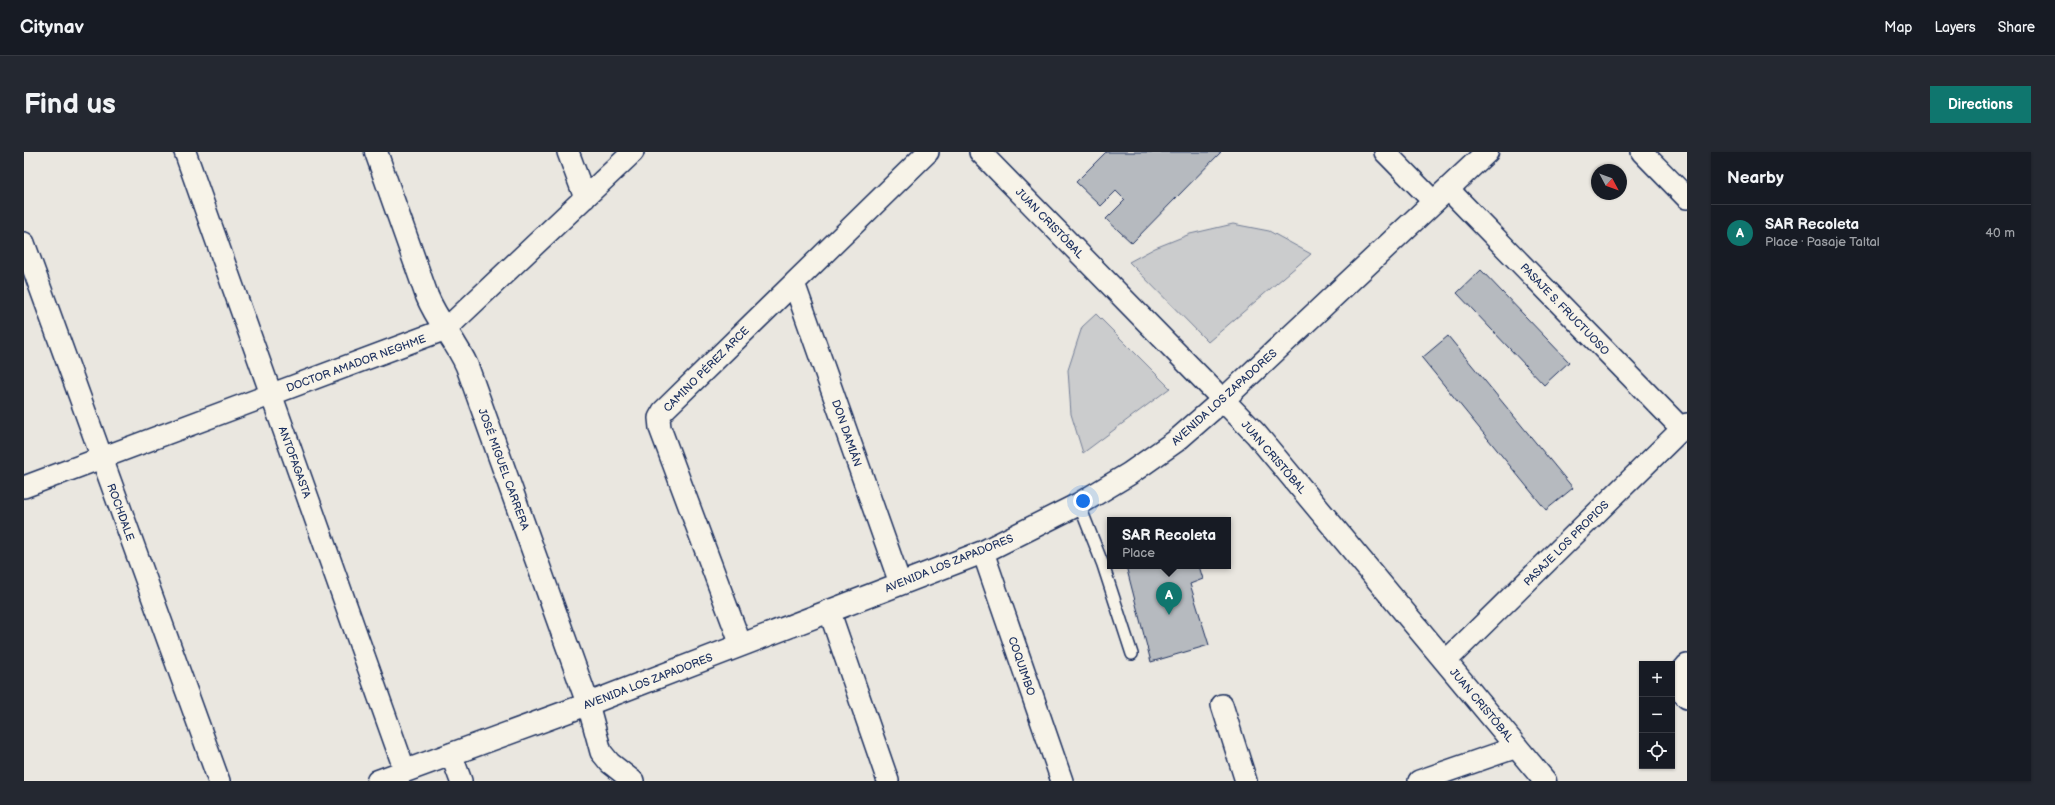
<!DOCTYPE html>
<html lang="en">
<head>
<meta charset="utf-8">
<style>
	body { margin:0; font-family:"Balsamiq Sans",sans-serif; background:#242831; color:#f1f3f6 }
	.controls { position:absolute; right:12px; bottom:12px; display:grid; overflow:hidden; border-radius:0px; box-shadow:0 1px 3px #0004 }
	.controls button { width:36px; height:36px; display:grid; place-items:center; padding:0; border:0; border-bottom:1px solid #363941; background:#171b24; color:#f1f3f6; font:20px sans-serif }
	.compass { position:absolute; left:1567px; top:12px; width:36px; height:36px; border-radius:50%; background:#171b24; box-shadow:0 1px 3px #0004; rotate:131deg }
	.you { position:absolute; left:1059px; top:349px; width:14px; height:14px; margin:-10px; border:3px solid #fff; border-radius:50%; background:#1a73e8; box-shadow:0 0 0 6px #1a73e833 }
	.badge { display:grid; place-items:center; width:26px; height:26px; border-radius:50%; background:#0f766e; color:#fff; font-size:13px; font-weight:700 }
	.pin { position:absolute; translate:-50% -33px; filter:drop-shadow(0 1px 2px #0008) }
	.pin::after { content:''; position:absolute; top:21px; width:14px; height:12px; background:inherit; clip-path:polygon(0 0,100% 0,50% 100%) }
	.popup { position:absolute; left:1083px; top:365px; width:124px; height:52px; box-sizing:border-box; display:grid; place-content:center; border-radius:0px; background:#171b24; filter:drop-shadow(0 1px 3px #0005); font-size:13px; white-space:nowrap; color:#9ea1a6 }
	.popup b { font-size:15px; color:#f1f3f6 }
	.popup::after { content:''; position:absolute; left:50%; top:100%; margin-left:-8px; border:8px solid transparent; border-top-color:#171b24 }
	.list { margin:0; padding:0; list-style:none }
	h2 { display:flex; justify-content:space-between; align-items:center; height:52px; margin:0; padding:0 16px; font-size:17px }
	h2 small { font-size:13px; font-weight:400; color:#9ea1a6 }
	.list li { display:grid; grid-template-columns:26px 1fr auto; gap:12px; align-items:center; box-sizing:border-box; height:56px; padding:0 16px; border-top:1px solid #363941 }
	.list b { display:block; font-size:15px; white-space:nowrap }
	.list p { margin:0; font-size:13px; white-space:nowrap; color:#9ea1a6 }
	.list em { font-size:13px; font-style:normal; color:#9ea1a6 }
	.icon { flex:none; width:22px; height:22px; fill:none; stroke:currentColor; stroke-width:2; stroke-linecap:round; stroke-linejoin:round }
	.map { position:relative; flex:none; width:1663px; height:629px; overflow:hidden; border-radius:0px }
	header { display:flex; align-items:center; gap:24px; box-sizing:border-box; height:56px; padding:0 20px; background:#171b24; border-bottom:1px solid #363941 }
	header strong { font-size:19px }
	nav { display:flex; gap:22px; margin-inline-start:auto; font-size:14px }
	.intro { display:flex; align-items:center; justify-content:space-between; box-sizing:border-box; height:96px; padding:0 24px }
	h1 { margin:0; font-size:28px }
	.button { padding:10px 18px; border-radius:0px; background:#0f766e; color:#fff; font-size:14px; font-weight:700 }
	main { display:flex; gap:24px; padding:0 24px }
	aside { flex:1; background:#171b24; border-radius:0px; box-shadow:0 1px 3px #0004 }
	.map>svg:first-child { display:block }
</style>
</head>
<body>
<header>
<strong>Citynav</strong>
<nav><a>Map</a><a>Layers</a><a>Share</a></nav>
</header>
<div class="intro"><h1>Find us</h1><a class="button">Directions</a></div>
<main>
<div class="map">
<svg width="1663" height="629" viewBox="0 0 1663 629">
	<rect width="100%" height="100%" fill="#eae7e0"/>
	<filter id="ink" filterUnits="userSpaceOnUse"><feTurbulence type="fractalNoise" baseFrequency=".025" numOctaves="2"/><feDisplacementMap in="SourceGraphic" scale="8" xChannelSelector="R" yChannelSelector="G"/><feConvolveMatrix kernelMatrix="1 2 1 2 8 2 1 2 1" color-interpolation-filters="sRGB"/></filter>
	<g filter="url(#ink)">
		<path fill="#cbcccd" stroke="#737e96" d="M1209,72L1245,79L1287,102L1184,190L1105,110L1131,96L1166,82Z
			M1072,162L1146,236L1059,301L1047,262L1044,218L1058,175Z"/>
		<path fill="#b6babf" stroke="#1b2f5e" d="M1082,0H1197L1108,91L1082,67L1101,48L1092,39L1077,54L1052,30Z
			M1457,118L1545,210L1520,233L1433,141Z
			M1424,184L1549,336L1522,358L1398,206Z
			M1102,414H1175L1179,427L1166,432L1185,493L1127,510Z"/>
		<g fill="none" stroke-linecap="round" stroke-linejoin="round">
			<g stroke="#1b2f5e" stroke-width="14">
				<path id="lane" d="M1055,352L1079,413L1108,502"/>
			</g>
			<g stroke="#1b2f5e" stroke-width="24">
				<path id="street" d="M161,0L381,619
					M544,0L561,46
					M956,0L1199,248
					M1361,0L1410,50
					M1618,0L1663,46
					M1424,37L1658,277
					M0,91L195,629
					M770,131L876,431
					M0,335L422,177L609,0
					M959,400L1038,629
					M805,458L864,629
					M717,493L636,276L635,266L639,259L904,0
					M1422,509L1663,272
					M1663,513C1651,526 1651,533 1663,546
					M564,552L577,600L586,611L609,629
					M1198,553L1222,629
					M427,602L437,629
					M1395,629L1493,595"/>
			</g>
			<g stroke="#1b2f5e" stroke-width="25">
				<path id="secondary" d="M352,0L403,144C413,169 432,189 443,214L564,552
					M1199,248L1232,282L1521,629
					M354,629L564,552L959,400L1055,352L1105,322L1152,289L1199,248L1463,0"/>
			</g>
			<use href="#lane" stroke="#f7f3e8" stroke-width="11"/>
			<use href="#street" stroke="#f7f3e8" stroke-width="21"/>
			<use href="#secondary" stroke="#f7f3e8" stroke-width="22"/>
		</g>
	</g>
	<g text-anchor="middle" stroke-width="3" stroke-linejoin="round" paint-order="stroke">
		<g font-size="11" fill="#1b2f5e" stroke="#f7f3e8">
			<text transform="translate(1026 71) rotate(46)" y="4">JUAN CRISTÓBAL</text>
			<text transform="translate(1541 157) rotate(46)" y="4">PASAJE S. FRUCTUOSO</text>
			<text transform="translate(332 211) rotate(-20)" y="4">DOCTOR AMADOR NEGHME</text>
			<text transform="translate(682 217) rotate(-45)" y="4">CAMINO PÉREZ ARCE</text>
			<text transform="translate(1200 245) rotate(-42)" y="4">AVENIDA LOS ZAPADORES</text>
			<text transform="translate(823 281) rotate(71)" y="4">DON DAMIÁN</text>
			<text transform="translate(1250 305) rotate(49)" y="4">JUAN CRISTÓBAL</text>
			<text transform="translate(271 310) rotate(70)" y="4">ANTOFAGASTA</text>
			<text transform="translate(480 317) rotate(70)" y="4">JOSÉ MIGUEL CARRERA</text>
			<text transform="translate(97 360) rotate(70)" y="4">ROCHDALE</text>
			<text transform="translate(1542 391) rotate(-45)" y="4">PASAJE LOS PROPIOS</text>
			<text transform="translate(925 411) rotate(-22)" y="4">AVENIDA LOS ZAPADORES</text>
			<text transform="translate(998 514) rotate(71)" y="4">COQUIMBO</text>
			<text transform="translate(624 529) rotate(-21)" y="4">AVENIDA LOS ZAPADORES</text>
			<text transform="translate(1458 553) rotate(50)" y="4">JUAN CRISTÓBAL</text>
		</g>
	</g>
</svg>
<div class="controls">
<button>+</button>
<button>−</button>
<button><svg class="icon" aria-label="locate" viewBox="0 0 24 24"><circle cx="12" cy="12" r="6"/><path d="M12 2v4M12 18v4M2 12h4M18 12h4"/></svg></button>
</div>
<svg class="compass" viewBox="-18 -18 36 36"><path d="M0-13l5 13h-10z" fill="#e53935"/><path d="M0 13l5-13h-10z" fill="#9ea1a6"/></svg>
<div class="you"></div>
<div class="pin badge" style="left:1145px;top:463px">A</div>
<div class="popup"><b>SAR Recoleta</b>Place</div>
</div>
<aside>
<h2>Nearby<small></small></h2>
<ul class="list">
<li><span class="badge">A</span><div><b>SAR Recoleta</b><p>Place · Pasaje Taltal</p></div><em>40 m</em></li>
</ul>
</aside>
</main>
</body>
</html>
